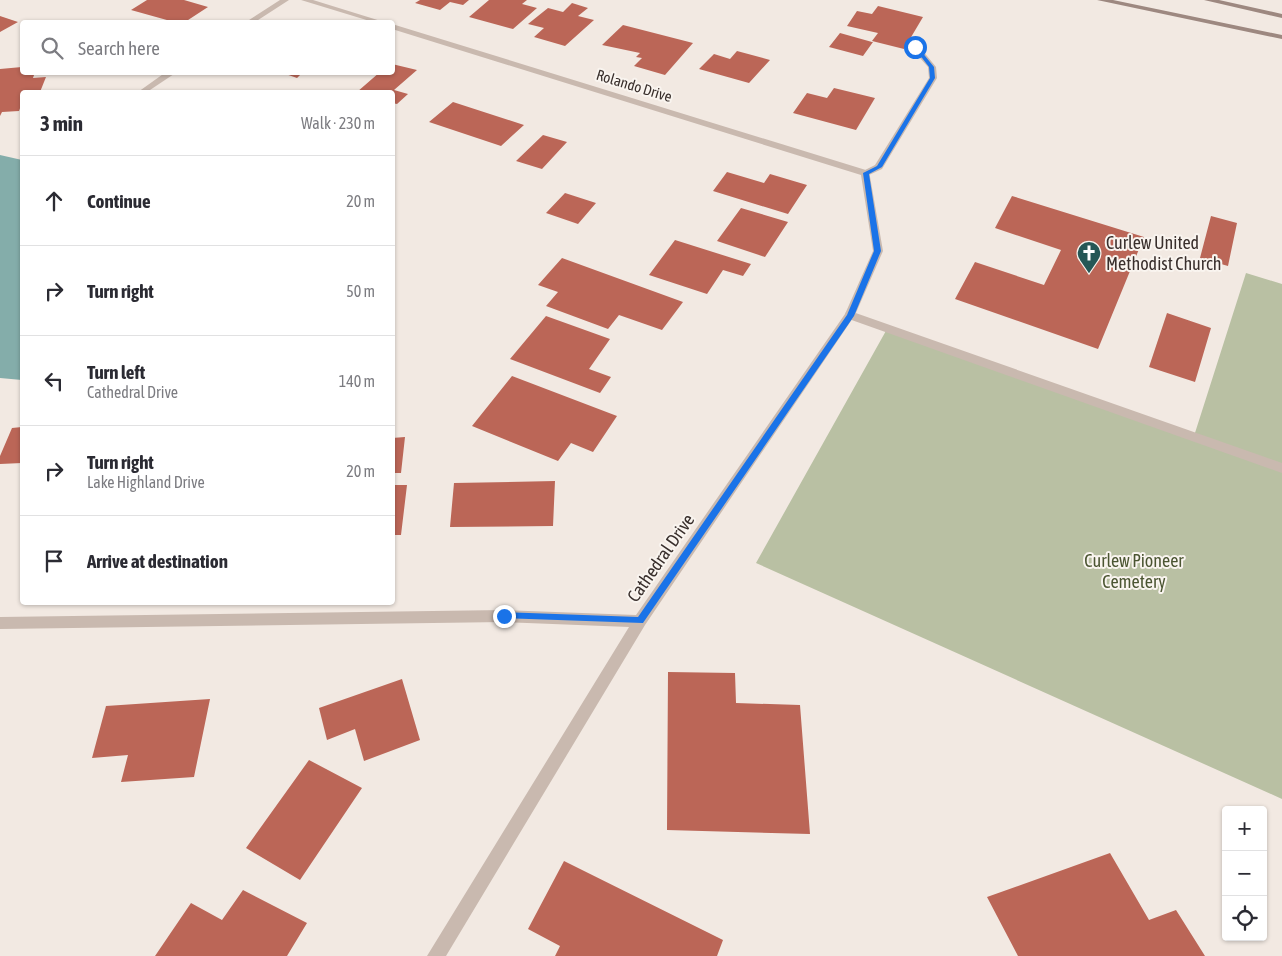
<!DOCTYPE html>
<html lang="en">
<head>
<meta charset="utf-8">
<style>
	body { margin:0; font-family:"Asap Condensed",sans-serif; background:#f2f2f3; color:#2b2b33 }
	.controls { position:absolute; right:15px; bottom:15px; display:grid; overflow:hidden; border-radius:5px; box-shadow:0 1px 4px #0004 }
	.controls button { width:45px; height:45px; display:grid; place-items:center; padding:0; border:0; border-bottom:1px solid #e1e1e2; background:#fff; color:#2b2b33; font:25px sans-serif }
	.stop { position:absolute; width:15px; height:15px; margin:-11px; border:4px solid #1a73e8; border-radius:50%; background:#fff }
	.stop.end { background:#1a73e8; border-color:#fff; box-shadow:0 1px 5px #0008 }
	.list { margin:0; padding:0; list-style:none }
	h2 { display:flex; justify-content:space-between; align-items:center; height:65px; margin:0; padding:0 20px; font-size:21px }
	h2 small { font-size:16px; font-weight:400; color:#7c7c81 }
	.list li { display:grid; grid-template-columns:32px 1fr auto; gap:15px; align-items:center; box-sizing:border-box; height:90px; padding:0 20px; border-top:1px solid #e1e1e2 }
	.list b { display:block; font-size:19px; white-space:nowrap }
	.list p { margin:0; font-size:16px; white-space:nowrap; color:#7c7c81 }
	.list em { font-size:16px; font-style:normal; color:#7c7c81 }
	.icon { flex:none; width:28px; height:28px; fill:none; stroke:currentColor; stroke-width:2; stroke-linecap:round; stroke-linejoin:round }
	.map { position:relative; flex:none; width:1282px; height:956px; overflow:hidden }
	.search { position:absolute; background:#fff; box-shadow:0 1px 4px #0004; left:20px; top:20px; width:375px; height:55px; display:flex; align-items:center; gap:12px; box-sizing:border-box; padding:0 18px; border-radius:5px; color:#7c7c81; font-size:19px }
	.panel { position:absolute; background:#fff; box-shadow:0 1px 4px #0004; left:20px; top:90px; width:375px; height:515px; border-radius:5px }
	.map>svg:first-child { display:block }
</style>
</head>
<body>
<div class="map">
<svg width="1282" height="956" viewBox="0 0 1282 956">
	<rect width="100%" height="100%" fill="#f2e9e2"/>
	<path fill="#b9c0a3" d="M1246,273L1282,284V799L756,563L887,329L1194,436Z"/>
	<path fill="#84adaa" d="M0,155L22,160V380L0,378Z"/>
	<path fill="#bb6657" d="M147,0H184L208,7L185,22H174L131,10Z
		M420,0H469L463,5L450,2L440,10L415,3Z
		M489,0H527L522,4L537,8L513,29L469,17Z
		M572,3L588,8L578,16L594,20L565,46L534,37L544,28L528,24L548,8L563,12Z
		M878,6L923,17L904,49L872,41L878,33L847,26L857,11L872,14Z
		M0,16L18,22L0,32Z
		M623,25L693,43L665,75L634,66L642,58L636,57L640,53L602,45Z
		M840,33L872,42H873L863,56L829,47Z
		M737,51L770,60L749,83L699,69L714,54L730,59Z
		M392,64L417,70L394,90L408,94L397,104L392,103V92H357L380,72H392Z
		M22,67V72H35L33,78L46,77L40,92H22V103L19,111L2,112L0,116V69Z
		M280,72H303L297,78Z
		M834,88L875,98L856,130L793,113L807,93L827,98Z
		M453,102L524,125L501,146L429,122Z
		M543,135L567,142L542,169L516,161Z
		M727,172L764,183L770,174L807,185L788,214L713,191Z
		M565,193L596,203L578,224L546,213Z
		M1012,196L1144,237L1098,349L955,299L975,262L1044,285L1061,250L995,228Z
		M741,208L788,222L765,257L717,241Z
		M1211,216L1237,223L1228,266L1200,258Z
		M675,240L751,264L743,276L723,270L707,294L649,275Z
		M562,258L683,302L662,330L619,315L608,329L546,306L558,292L538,285Z
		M1167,313L1211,328L1195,382L1149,367Z
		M546,316L610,339L589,369L611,377L600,393L510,359Z
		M512,376L617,416L593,452L571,443L558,461L472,426Z
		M22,427V463L0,464V456L12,428Z
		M405,437L401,473H392V438Z
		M555,481L553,526L450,527L454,483Z
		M392,485H407L401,535H392Z
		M668,672L735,673L736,703L800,705L810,834L667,830Z
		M402,679L420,740L364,761L355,729L327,740L319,708Z
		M210,699L194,777L121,782L128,755L92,758L106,706Z
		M309,760L362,788L300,880L246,848Z
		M1110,853L1149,920L1176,910L1205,956H1018L987,897Z
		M564,861L723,940L717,956H555L560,946L528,929Z
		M243,890L307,923L287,956H155L191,903L222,920Z"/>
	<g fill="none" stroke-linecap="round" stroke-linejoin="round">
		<path fill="#c9b9af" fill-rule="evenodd" d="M912,45H918L936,67L937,78L882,169L869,175H863V171L875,165L929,78L928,67L912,49Z
			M850,311L1282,463V473L846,318L845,315L846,312Z"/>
		<path fill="#c9b9af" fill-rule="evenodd" d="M280,0H289L255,22H246Z
			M301,0H313L384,22H373Z
			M392,24L869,171L883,251L855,315L645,625L446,956H427L629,627L504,622L0,629V617L504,610L636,615L845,314L873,251L861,175L392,29Z
			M166,72H177L147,92H138Z"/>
		<path fill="#9d8880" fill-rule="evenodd" d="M1097,0H1113L1282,35V39Z
			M1204,0H1219L1282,14V18Z"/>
	</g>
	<path fill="#1a73e8" d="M913,46H917L934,67L935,78L882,167L869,174L881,251L854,316L643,623L501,618L499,616L504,612L638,617L847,315L874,251L863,173L877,166L930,78L929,67Z"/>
	<defs>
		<g id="church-pin" transform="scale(1.25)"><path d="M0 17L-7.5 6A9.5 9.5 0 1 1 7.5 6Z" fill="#255756" stroke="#f9f4ef"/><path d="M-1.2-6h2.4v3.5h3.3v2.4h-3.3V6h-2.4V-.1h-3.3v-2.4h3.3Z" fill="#fff"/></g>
	</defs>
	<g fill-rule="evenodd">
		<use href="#church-pin" x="1089" y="253"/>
	</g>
	<g text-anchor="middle" stroke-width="4" stroke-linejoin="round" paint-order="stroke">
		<g font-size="15" fill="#392f2c" stroke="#f9f4ef">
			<text transform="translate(634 86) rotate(17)" y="5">Rolando Drive</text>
		</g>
		<g font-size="18" fill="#392f2c" stroke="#f9f4ef" text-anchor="start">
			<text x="1106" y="249">Curlew United<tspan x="1106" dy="21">Methodist Church</tspan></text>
		</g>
		<g font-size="18" fill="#392f2c" stroke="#f9f4ef">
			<text transform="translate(661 558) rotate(-55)" y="6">Cathedral Drive</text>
		</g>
		<g font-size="18" fill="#4b5532" stroke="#f9f4ef">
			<text x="1134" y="567">Curlew Pioneer<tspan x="1134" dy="21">Cemetery</tspan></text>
		</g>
	</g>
</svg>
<div class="controls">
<button>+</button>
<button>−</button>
<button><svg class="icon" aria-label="locate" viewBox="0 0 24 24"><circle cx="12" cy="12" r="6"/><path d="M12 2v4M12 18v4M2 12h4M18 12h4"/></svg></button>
</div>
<div class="stop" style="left:915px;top:47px"></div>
<div class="stop end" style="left:504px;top:616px"></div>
<div class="search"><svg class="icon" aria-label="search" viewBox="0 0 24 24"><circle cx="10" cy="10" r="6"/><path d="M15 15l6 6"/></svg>Search here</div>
<section class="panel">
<h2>3 min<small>Walk · 230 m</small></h2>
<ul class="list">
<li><svg class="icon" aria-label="ahead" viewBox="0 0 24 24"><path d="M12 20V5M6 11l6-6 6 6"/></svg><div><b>Continue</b></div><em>20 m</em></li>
<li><svg class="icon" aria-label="right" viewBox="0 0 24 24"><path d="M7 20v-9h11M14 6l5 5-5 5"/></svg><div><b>Turn right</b></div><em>50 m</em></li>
<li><svg class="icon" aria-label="left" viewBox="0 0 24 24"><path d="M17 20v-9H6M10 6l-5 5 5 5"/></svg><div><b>Turn left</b><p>Cathedral Drive</p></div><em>140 m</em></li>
<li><svg class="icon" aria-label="right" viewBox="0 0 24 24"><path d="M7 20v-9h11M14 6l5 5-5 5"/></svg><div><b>Turn right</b><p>Lake Highland Drive</p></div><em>20 m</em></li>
<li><svg class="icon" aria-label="arrive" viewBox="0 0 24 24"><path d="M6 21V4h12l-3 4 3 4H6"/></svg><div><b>Arrive at destination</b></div></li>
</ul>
</section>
</div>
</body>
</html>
